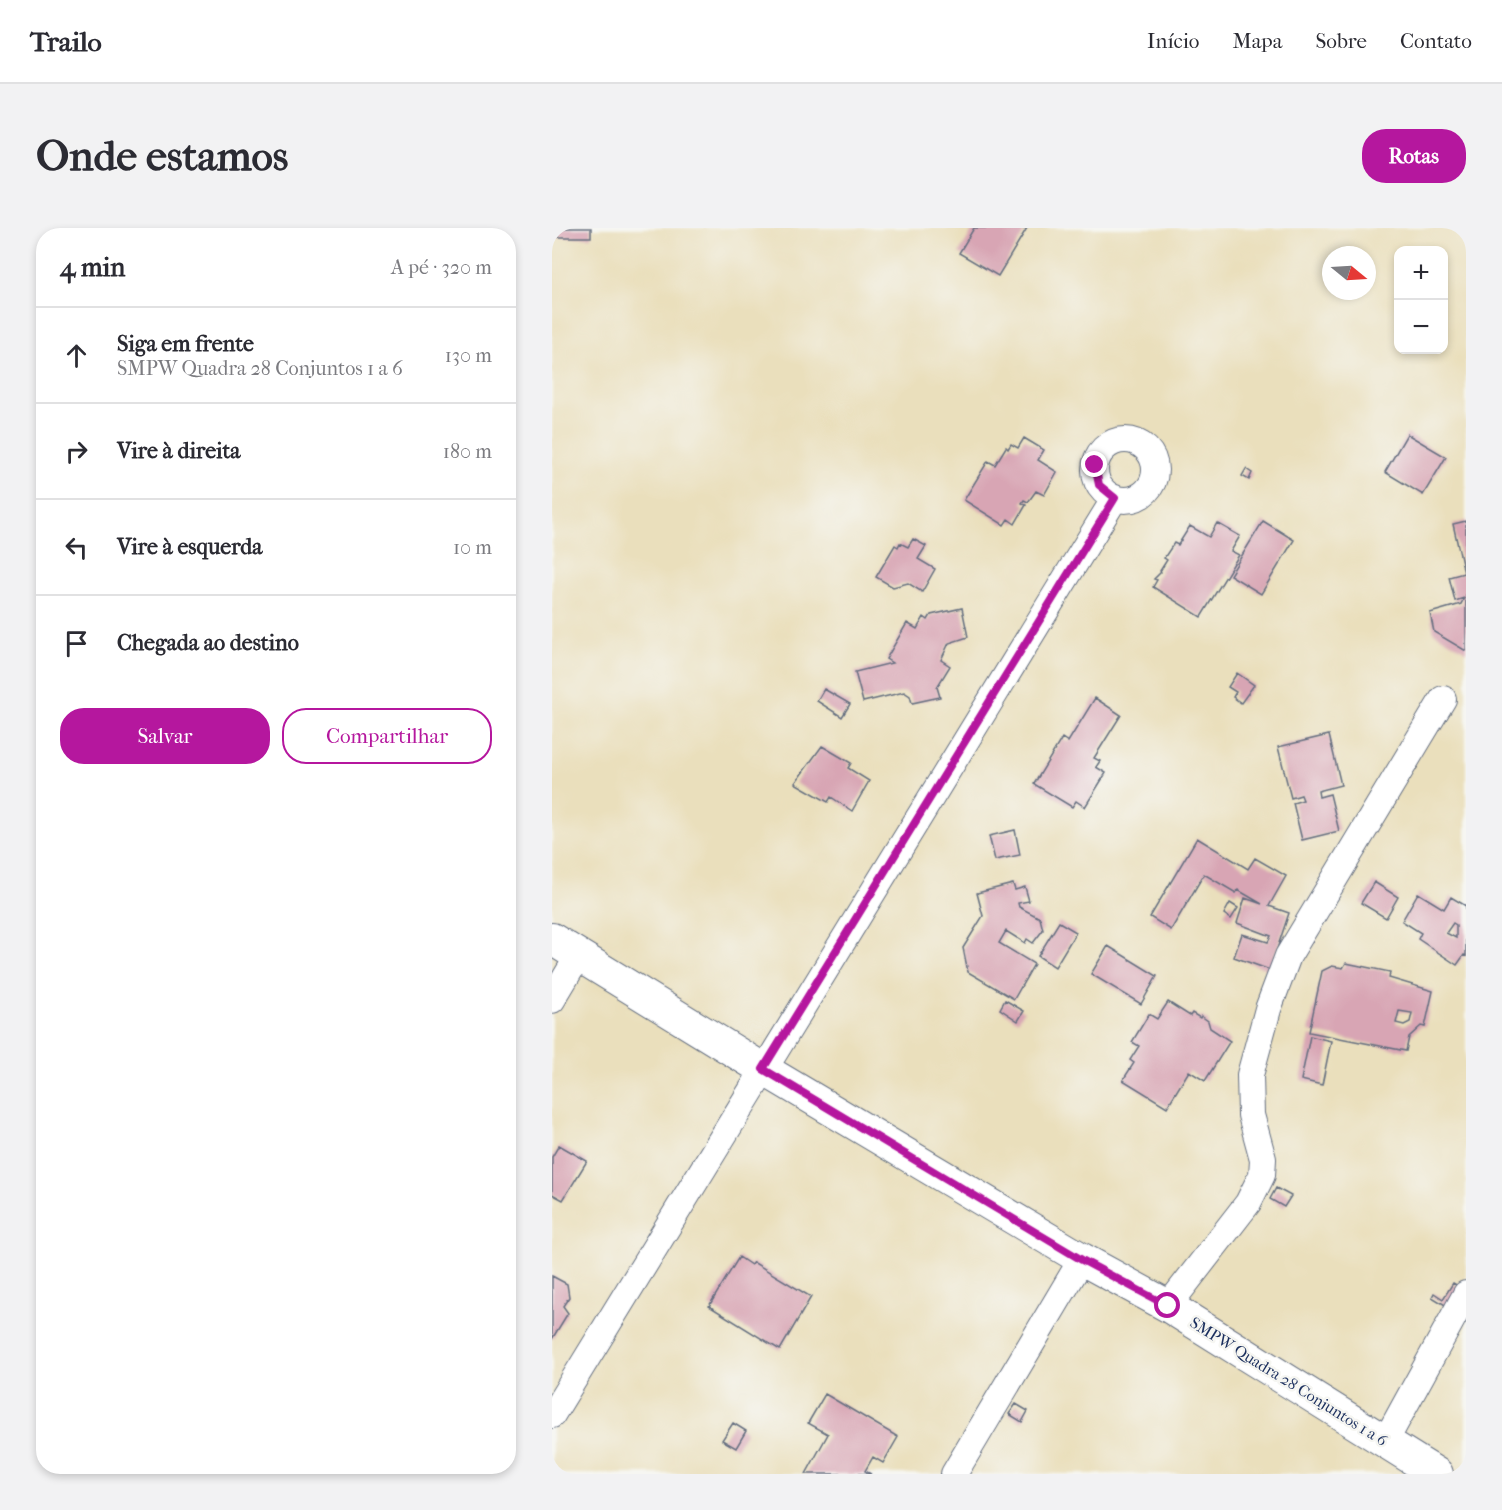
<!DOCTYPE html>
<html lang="pt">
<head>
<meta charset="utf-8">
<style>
	body { margin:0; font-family:"IM FELL French Canon",serif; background:#f2f2f3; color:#2b2b33 }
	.controls { position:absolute; right:18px; top:18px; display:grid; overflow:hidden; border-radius:12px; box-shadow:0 3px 9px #0003 }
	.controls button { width:54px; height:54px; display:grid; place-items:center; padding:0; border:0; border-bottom:2px solid #e1e1e2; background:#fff; color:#2b2b33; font:30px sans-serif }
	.compass { position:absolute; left:770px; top:18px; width:54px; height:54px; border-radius:50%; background:#fff; box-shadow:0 3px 9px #0003; rotate:108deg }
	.stop { position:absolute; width:18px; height:18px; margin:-14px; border:4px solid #b5179e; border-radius:50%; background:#fff }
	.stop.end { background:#b5179e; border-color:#fff; box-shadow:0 2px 6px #0008 }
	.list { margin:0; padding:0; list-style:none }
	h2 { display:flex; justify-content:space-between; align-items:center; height:78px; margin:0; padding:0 24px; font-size:26px }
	h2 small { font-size:20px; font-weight:400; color:#7c7c81 }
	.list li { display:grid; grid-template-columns:39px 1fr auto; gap:18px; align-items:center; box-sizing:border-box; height:96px; padding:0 24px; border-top:2px solid #e1e1e2 }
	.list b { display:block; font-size:22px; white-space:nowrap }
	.list p { margin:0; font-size:20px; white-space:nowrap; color:#7c7c81 }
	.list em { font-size:20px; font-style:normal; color:#7c7c81 }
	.actions { display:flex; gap:12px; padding:18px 24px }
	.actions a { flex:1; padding:14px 0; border:2px solid #b5179e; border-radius:24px; text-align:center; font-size:21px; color:#b5179e }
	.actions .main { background:#b5179e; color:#fff }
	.icon { flex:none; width:33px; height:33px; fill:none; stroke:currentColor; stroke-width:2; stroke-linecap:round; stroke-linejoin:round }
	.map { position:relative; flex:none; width:914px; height:1246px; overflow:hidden; border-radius:24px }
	header { display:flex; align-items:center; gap:36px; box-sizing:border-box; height:84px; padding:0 30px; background:#fff; border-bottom:2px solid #e1e1e2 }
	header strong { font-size:28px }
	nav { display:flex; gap:33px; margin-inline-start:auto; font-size:21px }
	.intro { display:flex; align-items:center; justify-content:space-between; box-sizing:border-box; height:144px; padding:0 36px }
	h1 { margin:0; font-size:42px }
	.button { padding:15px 27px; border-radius:24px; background:#b5179e; color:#fff; font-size:21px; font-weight:700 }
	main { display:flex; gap:36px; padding:0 36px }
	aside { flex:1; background:#fff; border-radius:24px; box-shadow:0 3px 9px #0003 }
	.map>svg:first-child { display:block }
</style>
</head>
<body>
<header>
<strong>Trailo</strong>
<nav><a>Início</a><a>Mapa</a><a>Sobre</a><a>Contato</a></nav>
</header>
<div class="intro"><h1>Onde estamos</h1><a class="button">Rotas</a></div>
<main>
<aside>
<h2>4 min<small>A pé · 320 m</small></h2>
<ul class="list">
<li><svg class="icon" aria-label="ahead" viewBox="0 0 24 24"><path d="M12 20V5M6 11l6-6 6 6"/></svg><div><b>Siga em frente</b><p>SMPW Quadra 28 Conjuntos 1 a 6</p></div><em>130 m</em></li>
<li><svg class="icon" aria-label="right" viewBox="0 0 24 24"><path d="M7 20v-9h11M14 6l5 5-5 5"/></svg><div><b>Vire à direita</b></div><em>180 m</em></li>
<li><svg class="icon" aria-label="left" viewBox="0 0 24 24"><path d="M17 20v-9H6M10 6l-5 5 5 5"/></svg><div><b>Vire à esquerda</b></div><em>10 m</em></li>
<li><svg class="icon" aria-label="arrive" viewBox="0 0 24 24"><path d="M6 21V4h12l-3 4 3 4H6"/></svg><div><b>Chegada ao destino</b></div></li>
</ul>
<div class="actions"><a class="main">Salvar</a><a>Compartilhar</a></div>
</aside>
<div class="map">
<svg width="914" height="1246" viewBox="0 0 914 1246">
	<rect width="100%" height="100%" fill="#f6f6f2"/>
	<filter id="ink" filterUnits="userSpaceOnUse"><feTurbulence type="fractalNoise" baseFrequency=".0167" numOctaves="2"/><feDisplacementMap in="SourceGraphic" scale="12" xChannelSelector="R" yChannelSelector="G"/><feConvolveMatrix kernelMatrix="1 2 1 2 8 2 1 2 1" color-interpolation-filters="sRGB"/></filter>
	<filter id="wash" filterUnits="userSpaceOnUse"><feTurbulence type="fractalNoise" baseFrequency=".008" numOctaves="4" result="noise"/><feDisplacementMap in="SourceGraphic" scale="24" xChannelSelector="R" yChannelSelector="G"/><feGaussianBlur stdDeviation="1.35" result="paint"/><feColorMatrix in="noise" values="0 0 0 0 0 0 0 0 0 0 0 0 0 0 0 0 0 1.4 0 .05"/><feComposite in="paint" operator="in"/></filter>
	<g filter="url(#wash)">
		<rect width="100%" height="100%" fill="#eadfbc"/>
		<g id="blocks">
			<path fill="#d8a5b4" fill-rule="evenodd" d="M0,0H39V9H0Z
				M422,0H475L446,48L407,25Z
				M855,206L894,229L871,267L833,244Z
				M472,210L492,222L486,232L505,244L492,267L484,263L476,274L472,272L470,275L474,277L463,296L456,291L452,297L412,272L436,233L443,237L454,219L456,221L459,216L466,220Z
				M694,241L700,245L697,252L690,248Z
				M711,293L742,312L709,366L678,347Z
				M914,293V423L882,404L878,385L909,376L912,370L903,373L897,349L912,345L901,296Z
				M665,295L688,308L679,323L687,327L649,389L601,359L605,352L602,351L609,344L608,343L615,332L612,330L622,315L626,317L638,298L657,309Z
				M361,311L374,318L366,331L383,341L370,364L356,355L341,359L324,349L343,317L346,319L348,315L356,319Z
				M410,380L416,409L397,415L389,432L398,438L385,459L388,469L360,475L358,468L352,464L311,474L303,444L340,435L334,431L355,395L365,401L372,389L376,392L379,387Z
				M685,445L702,457L689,475L681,469L684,464L676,459Z
				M272,461L298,476L290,489L265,473Z
				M543,470L569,487L542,530L548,533L544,539L554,545L533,579L524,573L520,579L482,556L510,510L516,514Z
				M777,507L789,557L766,563L767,569L778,566L787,603L750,612L741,575L751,572L749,567L739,570L726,519Z
				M270,518L299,535L296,540L317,553L300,583L279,569L276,574L243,555Z
				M463,602L468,627L443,632L437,608Z
				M645,610L696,641L703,630L734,648L717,678L737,685L718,742L682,729L690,706L716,714L719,708L685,695L693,670L710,676L686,662L684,665L652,646L619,702L598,689Z
				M822,654L846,669L834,690L809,675Z
				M461,656L463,662L473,659L477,673L466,675L467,679L488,690L491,702L481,715L475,711L473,715L454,703L447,715L482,736L462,771L416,744L411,720L431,688L425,665Z
				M866,665L892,681L899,669L914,678V728L912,727L905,737L866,711L869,705L850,693ZM901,695L904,697V710L894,705Z
				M678,675L686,680L679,691L672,686Z
				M507,694L524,704L503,739L486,728Z
				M556,718L605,748L589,776L539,746Z
				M794,735L838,744L837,750L881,763L873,799L869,798L857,809L854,823L757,804L770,743L780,738L791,740ZM847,783L860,785L858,794L852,797L844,795Z
				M453,772L472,783L466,793L448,781Z
				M616,774L638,788L640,785L648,790L649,788L656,793L658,800L678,813L653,853L637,843L615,879L571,852L582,835L578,832L587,818L580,814L597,786L605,791Z
				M758,808L779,813L770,857L749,852Z
				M7,917L35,933L11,972L0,966V929Z
				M724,960L739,968L732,979L718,971Z
				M187,1029L199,1037L201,1034L259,1069L228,1122L157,1078Z
				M0,1048L15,1056L17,1069L11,1078L16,1085L0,1111Z
				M901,1055L914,1063L908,1086L880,1069L882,1065L891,1071Z
				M273,1166L346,1209L331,1235L321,1229L313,1243L319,1246H254L276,1206L256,1195Z
				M464,1176L476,1183L470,1194L457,1186Z
				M181,1195L194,1203L184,1220L170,1212Z"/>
		</g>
	</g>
	<g filter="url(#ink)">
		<use href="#blocks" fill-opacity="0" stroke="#636d7f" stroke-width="1.5"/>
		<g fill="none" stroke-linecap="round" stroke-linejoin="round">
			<g stroke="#636d7f" stroke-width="28">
				<path id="minor" d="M543 242a30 30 0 1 1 60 0a30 30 0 1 1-60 0Z
					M0,772L27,727
					M616,1078L696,975L710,947L711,931L699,887L698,847L716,781L736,728L891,471
					M0,1187L563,270
					M834,1212L914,1066
					M402,1246L530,1031"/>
			</g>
			<g stroke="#636d7f" stroke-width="34">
				<path id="tertiary" d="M0,711L211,841L530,1031L616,1078L885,1246"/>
			</g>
			<use href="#minor" stroke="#fff" stroke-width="26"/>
			<use href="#tertiary" stroke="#fff" stroke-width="32"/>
		</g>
	</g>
	<g fill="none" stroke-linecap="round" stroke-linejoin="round" filter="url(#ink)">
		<path stroke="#b5179e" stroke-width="8" d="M543,237L547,257L563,270L211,841L530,1032L616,1078"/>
	</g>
	<g text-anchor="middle" stroke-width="5" stroke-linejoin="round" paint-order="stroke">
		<g font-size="16" fill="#1b2f5e" stroke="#f6f6f2">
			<text transform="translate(737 1153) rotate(32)" y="6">SMPW Quadra 28 Conjuntos 1 a 6</text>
		</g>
	</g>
</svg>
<div class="controls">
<button>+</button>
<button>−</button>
</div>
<svg class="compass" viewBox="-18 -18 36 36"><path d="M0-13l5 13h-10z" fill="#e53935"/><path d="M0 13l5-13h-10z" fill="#7c7c81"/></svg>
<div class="stop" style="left:616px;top:1078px"></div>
<div class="stop end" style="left:543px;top:237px"></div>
</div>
</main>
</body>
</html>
